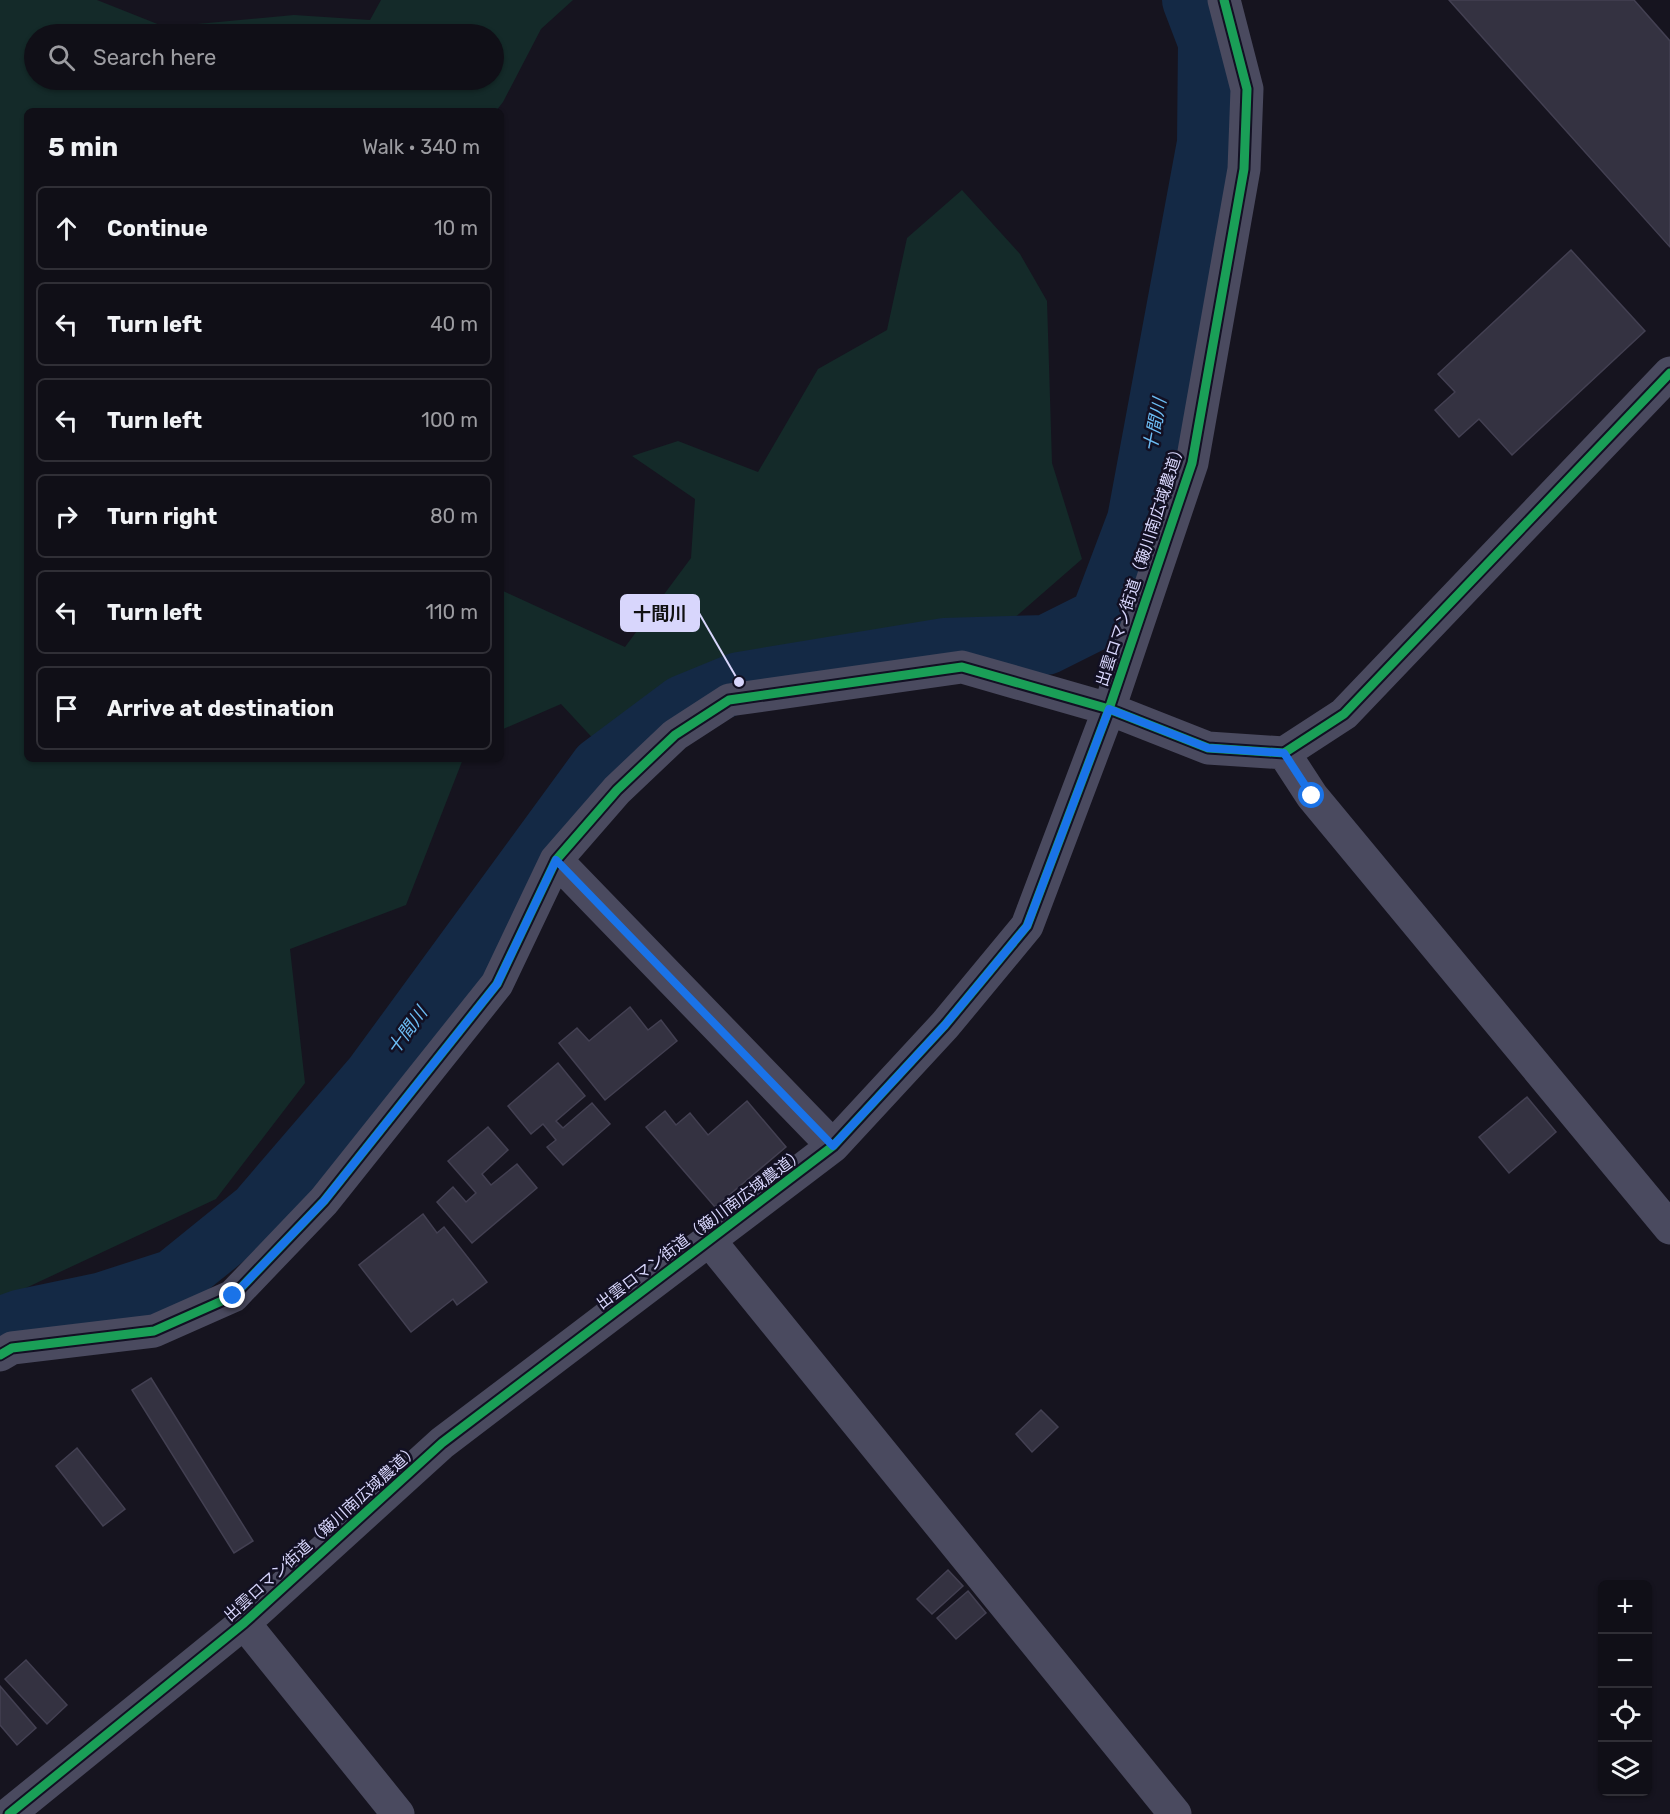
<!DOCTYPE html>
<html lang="en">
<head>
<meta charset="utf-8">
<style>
	body { margin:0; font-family:Rubik,"Noto Sans JP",sans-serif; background:#1e1d24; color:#f1f3f6 }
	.controls { position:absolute; right:18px; bottom:18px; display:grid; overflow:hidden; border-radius:9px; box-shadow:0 2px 4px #0004 }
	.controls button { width:54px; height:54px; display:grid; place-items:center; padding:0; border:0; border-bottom:2px solid #302f36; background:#100f17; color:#f1f3f6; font:30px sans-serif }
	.stop { position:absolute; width:18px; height:18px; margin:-14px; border:4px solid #1a73e8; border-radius:50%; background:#fff }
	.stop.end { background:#1a73e8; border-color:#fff; box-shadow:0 2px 6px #0008 }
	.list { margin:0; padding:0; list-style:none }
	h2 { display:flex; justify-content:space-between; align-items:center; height:78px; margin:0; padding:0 24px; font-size:26px }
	h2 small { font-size:20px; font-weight:400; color:#9c9ca1 }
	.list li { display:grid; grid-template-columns:39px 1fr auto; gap:18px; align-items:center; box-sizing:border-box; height:84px; margin:0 12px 12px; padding:0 12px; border:2px solid #302f36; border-radius:9px }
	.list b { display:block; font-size:22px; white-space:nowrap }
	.list em { font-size:20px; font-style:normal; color:#9c9ca1 }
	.icon { flex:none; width:33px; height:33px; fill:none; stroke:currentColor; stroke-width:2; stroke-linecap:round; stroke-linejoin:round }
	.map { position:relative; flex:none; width:1670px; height:1814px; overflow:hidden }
	.search { position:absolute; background:#100f17; box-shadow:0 2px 4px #0004; left:24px; top:24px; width:480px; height:66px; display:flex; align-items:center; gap:15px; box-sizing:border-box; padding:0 21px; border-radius:33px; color:#9c9ca1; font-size:22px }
	.panel { position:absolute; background:#100f17; box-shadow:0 2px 4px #0004; left:24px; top:108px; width:480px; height:654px; border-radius:9px }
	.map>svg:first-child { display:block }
</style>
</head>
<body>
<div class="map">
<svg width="1670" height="1814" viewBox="0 0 1670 1814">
	<rect width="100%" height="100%" fill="#16141f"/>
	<path fill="#142a29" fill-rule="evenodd" d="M0,0H97L165,27L294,15L370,20L381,0H573L541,29L503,102L496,111H27V759H463L406,905L290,949L305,1083L216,1199L0,1300ZM34,34H494V80H34Z
		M962,190L1020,254L1047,301L1052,463L1082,559L1013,619L715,672L600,746L561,704L501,730V590L625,647L691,558L695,499L632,456L678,441L758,472L818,369L887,330L907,238Z"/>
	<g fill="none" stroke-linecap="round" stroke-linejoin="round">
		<path stroke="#142945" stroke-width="60" d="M0,1327L22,1319L103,1302L174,1279L258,1211L374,1076L600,767L683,705L739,682L944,648L1046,645L1100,618L1137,520L1207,143L1208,42L1192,0"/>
	</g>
	<path fill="#343241" stroke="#434052" stroke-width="1.5" d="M1449,0H1634L1670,41V247Z
		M1571,250L1645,331L1512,455L1479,419L1459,437L1435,410L1455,392L1438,374Z
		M630,1007L648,1030L661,1020L677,1041L605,1100L559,1043L577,1028L589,1041Z
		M558,1063L585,1096L556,1121L563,1128L592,1103L610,1124L563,1165L547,1147L556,1140L543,1124L531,1134L508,1106Z
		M1527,1097L1556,1132L1509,1173L1479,1137Z
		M747,1101L786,1147L715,1207L646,1127L665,1111L676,1125L690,1113L708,1135Z
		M488,1127L508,1150L482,1174L491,1185L517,1164L537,1188L472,1243L437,1202L453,1187L466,1202L476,1193L448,1161Z
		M423,1214L437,1233L444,1227L487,1282L457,1305L453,1299L411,1332L359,1265Z
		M151,1378L253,1541L234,1553L132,1390Z
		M1041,1410L1058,1427L1032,1452L1016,1434Z
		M77,1448L125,1509L103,1526L56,1466Z
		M948,1570L963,1586L932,1614L917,1599Z
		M968,1591L986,1613L956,1639L937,1618Z
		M26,1660L67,1705L47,1724L5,1679Z
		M0,1686L36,1728L17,1745L0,1725Z"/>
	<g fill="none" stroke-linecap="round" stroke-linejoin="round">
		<path stroke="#4a4a5f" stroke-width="33" d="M1284,753L1312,796L1670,1228
			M556,860L833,1146
			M709,1240L1175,1814
			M0,1355L12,1348L154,1331L233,1296L324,1201L497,984L556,860L617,790L675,735L729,700L962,667L1109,709L1208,748L1284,753L1344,714L1670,373
			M244,1623L398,1814
			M9,1814L244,1623L442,1443L833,1146L945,1025L1027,926L1109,709L1192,463L1244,169L1247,89L1224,0"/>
		<g stroke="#121023" stroke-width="13">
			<path id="cycleway" d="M0,1355L12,1348L154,1331L233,1296L324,1201L497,984L556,860L617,790L675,735L729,700L962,667L1109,709L1208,748L1284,753L1344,714L1670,373
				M9,1814L244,1623L442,1443L833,1146L945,1025L1027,926L1109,709L1192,463L1244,169L1247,89L1224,0"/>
		</g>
		<use href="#cycleway" stroke="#1a9f57" stroke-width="9"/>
	</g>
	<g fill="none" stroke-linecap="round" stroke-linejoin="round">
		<path stroke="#1a73e8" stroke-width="8" d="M233,1296L324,1201L497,984L556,860L833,1146L945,1025L1027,926L1109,709L1208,748L1284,753L1312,796"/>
	</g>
	<g text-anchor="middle" stroke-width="5" stroke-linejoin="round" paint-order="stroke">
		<g font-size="16" fill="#d8d6fc" stroke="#121023">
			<text transform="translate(1140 564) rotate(-72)" y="6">出雲ロマン街道（簸川南広域農道）</text>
			<text transform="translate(700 1228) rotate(-37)" y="6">出雲ロマン街道（簸川南広域農道）</text>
			<text transform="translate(321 1532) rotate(-42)" y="6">出雲ロマン街道（簸川南広域農道）</text>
		</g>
		<g font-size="18" font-style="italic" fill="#6cbcf3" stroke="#121023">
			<text transform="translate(1155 425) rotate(-79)" y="6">十間川</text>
			<text transform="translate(407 1031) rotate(-54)" y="6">十間川</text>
		</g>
	</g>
	<path fill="none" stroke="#d8d6fc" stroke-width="2" d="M739 682L699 613"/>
	<circle fill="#d8d6fc" stroke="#121023" stroke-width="2" cx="739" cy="682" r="6"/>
	<rect fill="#d8d6fc" stroke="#d8d6fc" stroke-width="2" x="621" y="595" width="78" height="36" rx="6"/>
	<g font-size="18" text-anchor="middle" font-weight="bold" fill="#111">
		<text x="660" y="620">十間川</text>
	</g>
</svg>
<div class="controls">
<button>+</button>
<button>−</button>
<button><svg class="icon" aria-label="locate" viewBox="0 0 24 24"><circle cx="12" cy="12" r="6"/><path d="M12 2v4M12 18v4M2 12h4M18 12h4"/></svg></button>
<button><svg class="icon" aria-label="layers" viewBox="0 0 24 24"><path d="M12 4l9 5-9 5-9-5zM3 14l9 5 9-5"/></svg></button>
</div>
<div class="stop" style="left:1312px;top:796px"></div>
<div class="stop end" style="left:233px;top:1296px"></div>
<div class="search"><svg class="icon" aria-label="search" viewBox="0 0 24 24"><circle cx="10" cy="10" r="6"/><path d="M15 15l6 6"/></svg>Search here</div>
<section class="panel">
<h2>5 min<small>Walk · 340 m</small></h2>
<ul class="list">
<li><svg class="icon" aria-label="ahead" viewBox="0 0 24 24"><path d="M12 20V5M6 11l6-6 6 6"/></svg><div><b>Continue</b></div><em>10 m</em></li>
<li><svg class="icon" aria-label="left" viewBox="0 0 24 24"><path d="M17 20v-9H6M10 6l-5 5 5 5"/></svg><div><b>Turn left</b></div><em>40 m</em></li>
<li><svg class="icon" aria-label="left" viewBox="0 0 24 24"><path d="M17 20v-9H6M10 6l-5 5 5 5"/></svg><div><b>Turn left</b></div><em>100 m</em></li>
<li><svg class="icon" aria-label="right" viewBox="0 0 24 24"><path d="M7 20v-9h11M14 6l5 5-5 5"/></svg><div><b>Turn right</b></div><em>80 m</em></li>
<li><svg class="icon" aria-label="left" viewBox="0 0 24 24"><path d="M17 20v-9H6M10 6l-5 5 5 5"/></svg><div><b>Turn left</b></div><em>110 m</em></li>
<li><svg class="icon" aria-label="arrive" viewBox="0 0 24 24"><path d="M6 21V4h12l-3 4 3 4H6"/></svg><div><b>Arrive at destination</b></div></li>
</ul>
</section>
</div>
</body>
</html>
